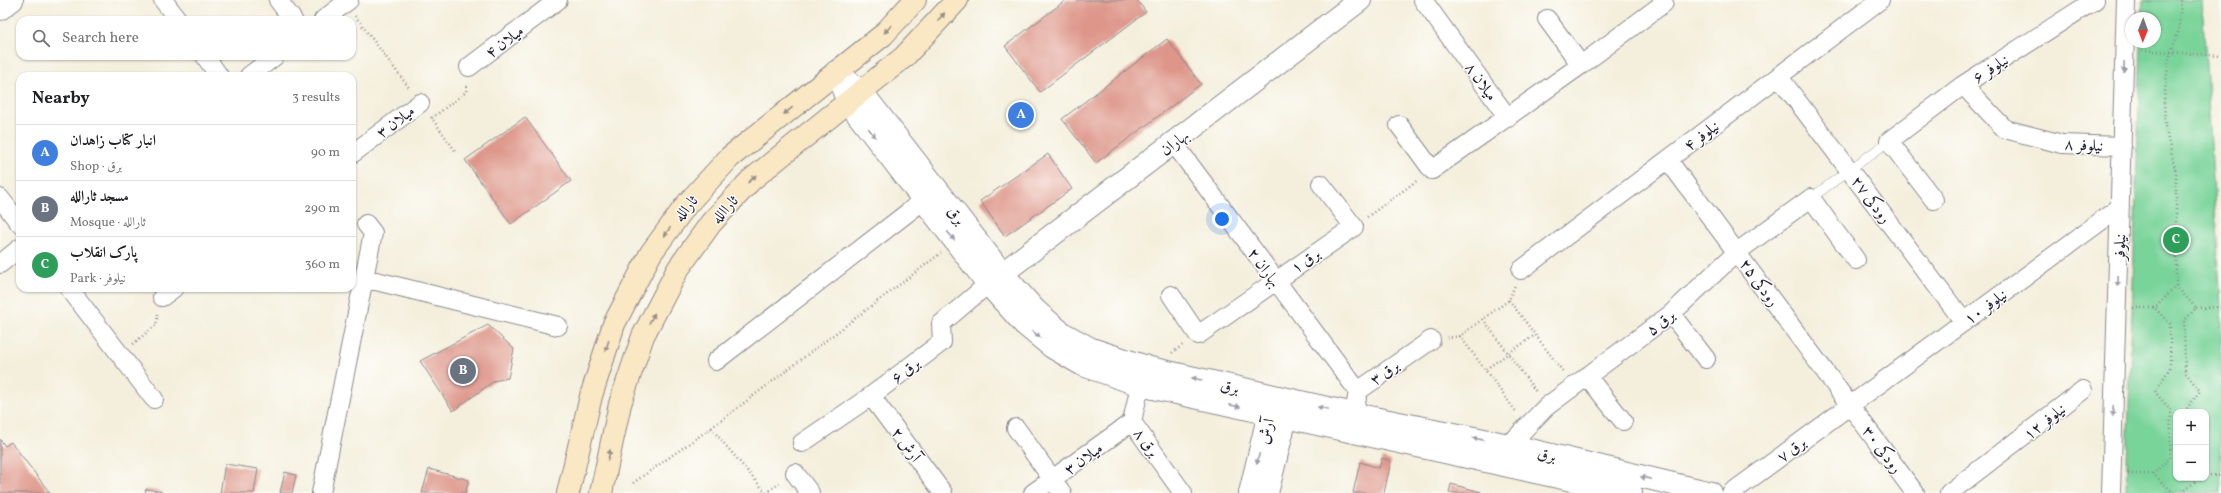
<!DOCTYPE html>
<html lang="en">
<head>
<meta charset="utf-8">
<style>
	body { margin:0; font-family:Vollkorn,Amiri,serif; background:#f2f2f2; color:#202124 }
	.controls { position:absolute; right:12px; bottom:12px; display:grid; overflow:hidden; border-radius:8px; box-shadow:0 1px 3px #0004 }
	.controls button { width:36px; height:36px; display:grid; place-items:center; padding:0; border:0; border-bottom:1px solid #e0e0e0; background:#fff; color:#202124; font:20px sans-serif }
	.compass { position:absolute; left:2125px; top:12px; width:36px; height:36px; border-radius:50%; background:#fff; box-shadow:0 1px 3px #0004; rotate:181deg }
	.you { position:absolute; left:1222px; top:219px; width:14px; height:14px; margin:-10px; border:3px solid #fff; border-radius:50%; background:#1a73e8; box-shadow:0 0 0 6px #1a73e833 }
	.badge { display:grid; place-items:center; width:26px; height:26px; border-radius:50%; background:#111827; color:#fff; font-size:13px; font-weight:700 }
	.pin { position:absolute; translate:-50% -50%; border:2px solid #fff; box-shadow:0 1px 4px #0006 }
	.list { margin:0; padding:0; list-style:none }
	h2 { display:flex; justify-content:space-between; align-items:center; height:52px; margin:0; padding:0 16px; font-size:17px }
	h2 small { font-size:13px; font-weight:400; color:#757577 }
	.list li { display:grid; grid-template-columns:26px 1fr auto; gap:12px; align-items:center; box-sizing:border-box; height:56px; padding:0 16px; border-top:1px solid #e0e0e0 }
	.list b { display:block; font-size:15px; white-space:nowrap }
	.list p { margin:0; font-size:13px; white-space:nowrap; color:#757577 }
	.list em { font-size:13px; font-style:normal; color:#757577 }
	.icon { flex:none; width:22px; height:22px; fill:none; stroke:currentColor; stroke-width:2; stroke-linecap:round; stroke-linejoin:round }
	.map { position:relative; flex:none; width:2221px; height:493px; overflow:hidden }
	.search { position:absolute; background:#fff; box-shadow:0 1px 3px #0004; left:16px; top:16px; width:340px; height:44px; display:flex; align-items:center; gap:10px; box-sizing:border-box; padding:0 14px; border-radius:12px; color:#757577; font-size:15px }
	.panel { position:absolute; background:#fff; box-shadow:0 1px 3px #0004; left:16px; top:72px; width:340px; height:220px; border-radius:12px }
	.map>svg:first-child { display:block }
</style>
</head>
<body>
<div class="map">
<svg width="2221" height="493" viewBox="0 0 2221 493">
	<rect width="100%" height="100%" fill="#fdfcf7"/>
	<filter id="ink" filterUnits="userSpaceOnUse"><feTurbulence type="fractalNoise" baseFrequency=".025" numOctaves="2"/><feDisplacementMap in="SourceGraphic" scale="8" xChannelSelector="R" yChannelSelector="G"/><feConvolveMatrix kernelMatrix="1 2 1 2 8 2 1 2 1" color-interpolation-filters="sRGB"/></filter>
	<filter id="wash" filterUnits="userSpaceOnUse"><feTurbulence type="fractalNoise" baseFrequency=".012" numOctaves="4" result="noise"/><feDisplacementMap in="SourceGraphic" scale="16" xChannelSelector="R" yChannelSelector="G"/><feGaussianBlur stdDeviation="0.9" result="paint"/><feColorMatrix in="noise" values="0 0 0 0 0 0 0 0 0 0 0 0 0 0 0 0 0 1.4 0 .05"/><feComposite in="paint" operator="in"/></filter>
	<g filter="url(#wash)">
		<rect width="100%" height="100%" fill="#f4efdd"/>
		<path fill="#79d49a" stroke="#4e7b6a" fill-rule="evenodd" d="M2143,0H2202L2221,306V493H2126L2141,42H2155V18H2142ZM2176,412H2206V478H2176Z"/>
		<g id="blocks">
			<path fill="#de968a" d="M1066,0H1137L1146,12L1040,92L1005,46Z
				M1167,39L1201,84L1096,163L1062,119Z
				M525,117L571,181L511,224L465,160Z
				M1048,154L1072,189L1005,236L980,201Z
				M488,325L514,349L508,378L494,381L453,411L420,361Z
				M0,439L5,446L11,442L50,493H0Z
				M1382,458L1391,461L1384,493H1353L1360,462L1379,468Z
				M225,464L258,469L254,493H220Z
				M429,469L469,480L465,493H422Z
				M285,472L296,475L292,493H280Z
				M1451,484L1481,492L1480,493H1449Z
				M146,489L162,492V493H145Z"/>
		</g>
	</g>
	<g filter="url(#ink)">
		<use href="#blocks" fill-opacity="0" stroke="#8b888c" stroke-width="1"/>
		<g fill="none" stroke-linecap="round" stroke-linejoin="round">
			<g stroke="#8b888c" stroke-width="10">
				<path id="service" d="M1811,198L1889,141"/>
			</g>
			<g stroke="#8b888c" stroke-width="20">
				<path id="minor" d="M163,0L178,20
					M278,0L293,20
					M1423,0L1508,118
					M1547,19L1581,65
					M323,20L349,0
					M205,56L219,76
					M469,67L558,0
					M249,76L275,56
					M1779,77L1964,322
					M1963,85L2005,129L2062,144L2122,146
					M1399,125L1432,170L1581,65L1664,3L1662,0
					M1173,142L1358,391
					M352,154L420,103
					M1668,160L1915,493
					M0,198L20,224
					M1934,200L1889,141L1963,85L2095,0
					M0,264L20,248
					M1521,270L1880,0
					M364,278L558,326
					M69,288L154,399
					M1171,295L1198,335L1354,227L1321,184
					M162,297L174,288
					M1671,314L1706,359
					M716,361L924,200
					M1587,376L1623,421
					M1140,385L1132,422L1183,493
					M871,396L943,493
					M1356,403L1358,391L1431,340
					M1016,428L1062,493
					M802,443L871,396L942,342L941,324L988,284
					M1509,445L1546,407L1671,314L1737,252L1811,198L1856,260
					M795,473L810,493
					M321,493L373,233L366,224
					M1033,493L1132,422
					M1731,493L2120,207
					M1949,493L2083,390
					M2111,493L2126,0"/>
			</g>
			<g stroke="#8b888c" stroke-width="24">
				<path id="tertiary" d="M0,9L12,0
					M836,72L861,91L1002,273L1036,311L1062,333L1091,349L1150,368L1354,414L1509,445L1711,493
					M841,84L848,102L988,284L1024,324L1052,347L1083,365L1140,385L1631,493
					M991,282L1360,0
					M1250,493L1269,413L1278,402
					M1267,493L1286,417L1282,403"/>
			</g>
			<g stroke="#8b888c" stroke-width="24">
				<path id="secondary" d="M568,493L591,396L614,324L651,253L687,204L730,157L883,35L915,0
					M601,493L620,404L643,336L678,269L711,223L751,180L904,57L957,0"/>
			</g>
			<path stroke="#8b888c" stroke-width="2.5" stroke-dasharray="1 3" stroke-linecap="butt" d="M355,16L410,89
				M2142,50L2221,56
				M431,117L456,152
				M432,118L466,92L467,84
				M1367,217L1418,180
				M2176,286V173L2165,126L2164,100L2169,58L2179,30L2181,0
				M1509,300L1564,373
				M2133,308H2155
				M2196,308L2221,307
				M1483,319L1537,393
				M1460,336L1517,413
				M1447,338L1460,336L1509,300L1515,285
				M133,344L156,325L158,314
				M1172,353L1184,344
				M1486,369L1535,335
				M711,428L766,493
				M2128,474H2153
				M2206,475L2221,476
				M633,483L711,428L941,253
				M766,493L780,483
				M2174,493L2153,474L2170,458L2171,410L2155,392L2170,368V324L2155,308L2176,286L2196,308L2184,321L2185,372L2200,391L2184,412
				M2182,493L2199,478"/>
			<use href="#service" stroke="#fff" stroke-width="9"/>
			<use href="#minor" stroke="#fff" stroke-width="18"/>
			<use href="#tertiary" stroke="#fff" stroke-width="22"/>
			<use href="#secondary" stroke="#fae7c3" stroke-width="22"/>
		</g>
		<defs><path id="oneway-solid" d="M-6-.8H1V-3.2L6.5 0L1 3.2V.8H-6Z"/></defs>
		<g fill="#998e86">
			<use href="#oneway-solid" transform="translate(941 17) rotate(-47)"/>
			<use href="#oneway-solid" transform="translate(888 29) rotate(133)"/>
			<use href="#oneway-solid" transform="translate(788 111) rotate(141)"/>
			<use href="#oneway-solid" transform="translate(752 179) rotate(-43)"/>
			<use href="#oneway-solid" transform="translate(667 232) rotate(126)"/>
			<use href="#oneway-solid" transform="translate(652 318) rotate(-62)"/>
			<use href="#oneway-solid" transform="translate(607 346) rotate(108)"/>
			<use href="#oneway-solid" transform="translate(609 455) rotate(-78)"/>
		</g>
		<g fill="#9c9ca7">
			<use href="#oneway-solid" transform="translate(2124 67) rotate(92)"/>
			<use href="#oneway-solid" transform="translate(872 133) rotate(52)"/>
			<use href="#oneway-solid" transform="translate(951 236) rotate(52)"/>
			<use href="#oneway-solid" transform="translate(2118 281) rotate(92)"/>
			<use href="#oneway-solid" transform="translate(1036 334) rotate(40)"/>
			<use href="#oneway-solid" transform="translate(1197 379) rotate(-167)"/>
			<use href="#oneway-solid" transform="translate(1235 406) rotate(12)"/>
			<use href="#oneway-solid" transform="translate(1323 408) rotate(-168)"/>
			<use href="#oneway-solid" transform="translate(2113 411) rotate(92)"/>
			<use href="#oneway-solid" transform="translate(1478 439) rotate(-169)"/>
			<use href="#oneway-solid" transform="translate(1258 459) rotate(104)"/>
			<use href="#oneway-solid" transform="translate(1646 478) rotate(-167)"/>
		</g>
	</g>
	<g text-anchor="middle" stroke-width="3" stroke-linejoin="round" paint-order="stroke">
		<g font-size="16" fill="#22223b" stroke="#fdfcf7">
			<text transform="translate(504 41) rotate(-37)" y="6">میلان ۴</text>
			<text transform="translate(1990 68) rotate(-33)" y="6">نیلوفر ۶</text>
			<text transform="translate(1482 81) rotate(54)" y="6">میلان ۸</text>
			<text transform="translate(395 121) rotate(-37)" y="6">میلان ۳</text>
			<text transform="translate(1701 135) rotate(-37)" y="6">نیلوفر ۴</text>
			<text transform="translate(1174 142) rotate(-37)" y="6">بهاران</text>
			<text transform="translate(2084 144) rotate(3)" y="6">نیلوفر ۸</text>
			<text transform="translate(1872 199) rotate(53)" y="6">رودکی ۲۷</text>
			<text transform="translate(685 208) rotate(-51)" y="6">ثارالله</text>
			<text transform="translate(724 209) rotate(-48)" y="6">ثاراالله</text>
			<text transform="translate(957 215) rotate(52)" y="6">برق</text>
			<text transform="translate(2119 247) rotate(-88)" y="6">نیلوفر</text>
			<text transform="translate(1305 260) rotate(-34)" y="6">برق ۱</text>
			<text transform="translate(1265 267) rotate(54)" y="6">بهاران ۲</text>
			<text transform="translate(1760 282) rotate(54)" y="6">رودکی ۲۵</text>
			<text transform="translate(1985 306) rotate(-36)" y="6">نیلوفر ۱۰</text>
			<text transform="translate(1660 322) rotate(-38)" y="6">برق ۵</text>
			<text transform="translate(905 370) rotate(-37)" y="6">برق ۶</text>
			<text transform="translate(1384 372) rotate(-35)" y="6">برق ۳</text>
			<text transform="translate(1230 386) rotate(13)" y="6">برق</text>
			<text transform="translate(2044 421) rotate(-38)" y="6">نیلوفر ۱۲</text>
			<text transform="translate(1265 431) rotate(-75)" y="6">آرش</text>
			<text transform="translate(1147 442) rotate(54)" y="6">برق ۸</text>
			<text transform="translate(907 444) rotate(54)" y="6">آرش ۲</text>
			<text transform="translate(1791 449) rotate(-36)" y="6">برق ۷</text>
			<text transform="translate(1883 449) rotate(53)" y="6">رودکی ۳۰</text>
			<text transform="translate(1547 454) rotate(13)" y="6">برق</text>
			<text transform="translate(1083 458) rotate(-36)" y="6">میلان ۳</text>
		</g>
	</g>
</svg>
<div class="controls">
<button>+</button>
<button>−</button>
</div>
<svg class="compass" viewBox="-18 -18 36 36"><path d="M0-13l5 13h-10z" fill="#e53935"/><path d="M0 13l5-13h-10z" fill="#757577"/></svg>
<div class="you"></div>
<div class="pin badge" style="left:1021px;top:115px;background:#3f7fe0">A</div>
<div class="pin badge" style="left:463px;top:371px;background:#6b7280">B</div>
<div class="pin badge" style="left:2176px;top:240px;background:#2e9e5b">C</div>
<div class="search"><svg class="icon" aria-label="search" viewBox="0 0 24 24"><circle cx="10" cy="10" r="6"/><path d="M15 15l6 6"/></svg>Search here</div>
<section class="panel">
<h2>Nearby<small>3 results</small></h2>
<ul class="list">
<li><span class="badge" style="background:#3f7fe0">A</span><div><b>انبار کتاب زاهدان</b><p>Shop · برق</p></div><em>90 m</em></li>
<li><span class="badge" style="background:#6b7280">B</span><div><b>مسجد ثارالله</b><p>Mosque · ثارالله</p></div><em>290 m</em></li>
<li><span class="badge" style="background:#2e9e5b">C</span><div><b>پارک انقلاب</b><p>Park · نیلوفر</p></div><em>360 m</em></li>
</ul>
</section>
</div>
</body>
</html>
